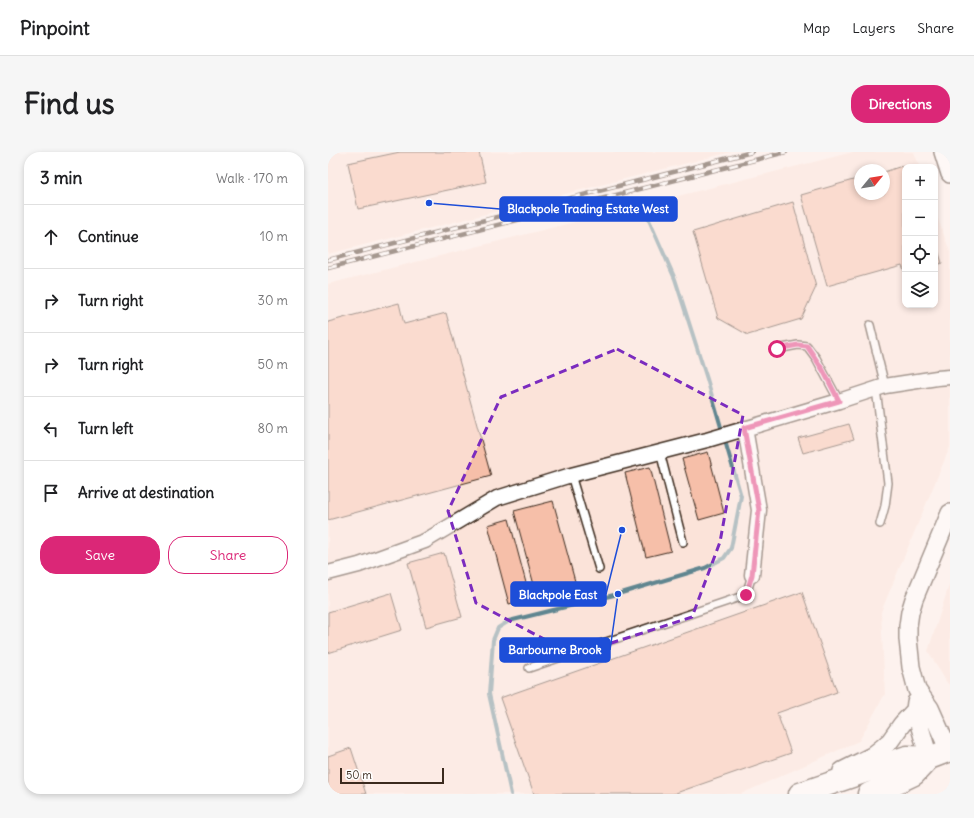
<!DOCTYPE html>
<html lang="en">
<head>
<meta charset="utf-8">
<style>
	body { margin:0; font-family:Delius,sans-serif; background:#f6f6f6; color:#202124 }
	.controls { position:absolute; right:12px; top:12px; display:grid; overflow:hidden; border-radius:8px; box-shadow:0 2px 6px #0003 }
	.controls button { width:36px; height:36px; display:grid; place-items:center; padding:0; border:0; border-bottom:1px solid #e0e0e0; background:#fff; color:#202124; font:20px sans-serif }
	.compass { position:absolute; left:526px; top:12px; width:36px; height:36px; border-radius:50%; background:#fff; box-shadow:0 2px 6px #0003; rotate:60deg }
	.scale { position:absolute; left:12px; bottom:10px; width:104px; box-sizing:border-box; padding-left:4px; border:2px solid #3b2a1e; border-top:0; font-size:11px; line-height:14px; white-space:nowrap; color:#3b2a1e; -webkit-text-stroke:3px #fff; paint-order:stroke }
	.stop { position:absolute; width:12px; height:12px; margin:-9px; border:3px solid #db2777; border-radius:50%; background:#fff }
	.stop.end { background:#db2777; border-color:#fff; box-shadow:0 1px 4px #0008 }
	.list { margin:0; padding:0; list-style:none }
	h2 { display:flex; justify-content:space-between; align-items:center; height:52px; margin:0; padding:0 16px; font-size:17px }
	h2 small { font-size:13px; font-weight:400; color:#757577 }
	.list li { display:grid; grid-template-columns:26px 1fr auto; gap:12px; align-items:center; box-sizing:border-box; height:64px; padding:0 16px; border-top:1px solid #e0e0e0 }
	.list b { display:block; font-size:15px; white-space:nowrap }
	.list em { font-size:13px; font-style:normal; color:#757577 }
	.actions { display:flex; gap:8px; padding:12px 16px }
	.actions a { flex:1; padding:9px 0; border:1px solid #db2777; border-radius:16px; text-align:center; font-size:14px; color:#db2777 }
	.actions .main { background:#db2777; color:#fff }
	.icon { flex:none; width:22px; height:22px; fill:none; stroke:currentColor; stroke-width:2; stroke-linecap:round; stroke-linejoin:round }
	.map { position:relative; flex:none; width:622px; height:642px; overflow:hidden; border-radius:16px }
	header { display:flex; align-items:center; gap:24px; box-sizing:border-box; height:56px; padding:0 20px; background:#fff; border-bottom:1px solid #e0e0e0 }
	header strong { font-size:19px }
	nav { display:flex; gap:22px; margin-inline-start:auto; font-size:14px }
	.intro { display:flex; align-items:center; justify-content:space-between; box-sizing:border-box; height:96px; padding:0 24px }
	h1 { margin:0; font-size:28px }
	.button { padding:10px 18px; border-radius:16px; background:#db2777; color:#fff; font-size:14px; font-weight:700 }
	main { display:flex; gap:24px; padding:0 24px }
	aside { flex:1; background:#fff; border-radius:16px; box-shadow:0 2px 6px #0003 }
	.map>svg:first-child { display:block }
</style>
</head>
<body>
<header>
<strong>Pinpoint</strong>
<nav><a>Map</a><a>Layers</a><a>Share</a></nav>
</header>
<div class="intro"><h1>Find us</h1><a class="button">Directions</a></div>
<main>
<aside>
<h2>3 min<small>Walk · 170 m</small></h2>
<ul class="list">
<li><svg class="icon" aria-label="ahead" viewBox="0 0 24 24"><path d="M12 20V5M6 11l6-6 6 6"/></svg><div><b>Continue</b></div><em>10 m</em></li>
<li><svg class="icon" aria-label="right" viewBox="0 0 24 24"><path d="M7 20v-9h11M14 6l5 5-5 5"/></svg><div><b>Turn right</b></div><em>30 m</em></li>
<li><svg class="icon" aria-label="right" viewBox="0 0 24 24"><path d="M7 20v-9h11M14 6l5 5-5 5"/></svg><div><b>Turn right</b></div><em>50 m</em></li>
<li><svg class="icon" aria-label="left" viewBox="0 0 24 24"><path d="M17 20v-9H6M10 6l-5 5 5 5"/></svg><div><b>Turn left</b></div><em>80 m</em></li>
<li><svg class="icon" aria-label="arrive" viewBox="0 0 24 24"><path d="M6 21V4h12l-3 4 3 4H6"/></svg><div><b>Arrive at destination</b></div></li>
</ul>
<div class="actions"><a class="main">Save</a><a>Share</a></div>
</aside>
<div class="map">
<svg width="622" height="642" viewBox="0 0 622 642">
	<rect width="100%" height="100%" fill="#fdf2ee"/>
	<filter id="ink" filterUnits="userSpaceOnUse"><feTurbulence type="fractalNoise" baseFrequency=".025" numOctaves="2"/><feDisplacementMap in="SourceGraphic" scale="8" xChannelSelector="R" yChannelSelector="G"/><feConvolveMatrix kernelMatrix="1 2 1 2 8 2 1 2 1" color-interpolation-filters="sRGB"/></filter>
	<g filter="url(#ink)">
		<path fill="#fbe3d9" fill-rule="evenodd" d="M0,0H403L0,102Z
			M525,0H586L592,15H577V153H607V58L622,100V295L553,460L557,542L531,589L413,642H0V132ZM532,18H556V42H532Z
			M622,430V533L619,531L600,499Z"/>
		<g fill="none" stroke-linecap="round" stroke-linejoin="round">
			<path stroke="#618690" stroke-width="4" d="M183,642L161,542L165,488L170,476L181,469L290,442L377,416L396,406L403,396L413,344L379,227L347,127L321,68"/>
		</g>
		<path fill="#f6bfa9" stroke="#3b2a1e" d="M72,0H151L158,30L30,57L20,11Z
			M574,14L577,25V121L574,113L499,134L473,43L532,26V42H556V20Z
			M465,50L488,135L473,167L420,183L390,166L365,80Z
			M607,88L614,111L607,113Z
			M71,151L76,172L118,161L163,324L0,368V170Z
			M521,272L526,287L475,301L470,286Z
			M380,300L396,361L371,368L354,307Z
			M322,315L343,399L318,405L297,321Z
			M225,349L248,433L209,444L186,359Z
			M181,367L202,446L181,452L160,373Z
			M116,401L134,465L98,475L80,411Z
			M474,440L509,540L449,561L463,601L345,642H206L172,546Z
			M63,441L74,478L0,501V460Z
			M23,596L38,642H0V604Z"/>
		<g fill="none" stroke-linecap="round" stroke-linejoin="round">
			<g stroke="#3b2a1e" stroke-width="10">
				<path id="service" d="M542,173L557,234
					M449,197L470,193L479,194L488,206L511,249
					M548,237L560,331L557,354L552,372
					M332,300L355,390
					M243,323L271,417
					M201,516L418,443L424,423"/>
			</g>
			<g stroke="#3b2a1e" stroke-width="17">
				<path id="minor" d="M417,276L431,358L424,423
					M0,421L31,413L97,389L169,346L243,323L379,288L511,249L557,234L609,226L622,225"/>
			</g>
			<g stroke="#3b2a1e" stroke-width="20">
				<path id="tertiary" d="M615,0L622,22
					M588,550L587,558L601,606
					M621,599L602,556L589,538L583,515L580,487V474L582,460L586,447L622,361
					M514,619L544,604L554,596L562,589L574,572L587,558"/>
			</g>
			<g stroke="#3b2a1e" stroke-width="25">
				<path id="primary" d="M472,642L579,605L601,606L622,598
					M541,642L565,632L586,622L601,606"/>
			</g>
			<use href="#service" stroke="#fff" stroke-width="7"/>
			<use href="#minor" stroke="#fff" stroke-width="14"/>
			<use href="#tertiary" stroke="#fff" stroke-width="17"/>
			<use href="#primary" stroke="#fff" stroke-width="22"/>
			<g stroke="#3b2a1e" stroke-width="4.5">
				<path id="rail" d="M0,108L424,0
					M0,116L458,0"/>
			</g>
			<use href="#rail" stroke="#fff" stroke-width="3" stroke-dasharray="9" stroke-linecap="butt"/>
		</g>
	</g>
	<g fill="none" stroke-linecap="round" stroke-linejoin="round" filter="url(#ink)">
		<path stroke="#db2777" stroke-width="5" d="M418,443L424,423L431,358L416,276L511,249L495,218L479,194L470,193L449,197"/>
	</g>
	<path d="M0 0H622V642H0ZM289,197L415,263L392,390L364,465L246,503L148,451L120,359L173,245Z" fill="#fdf2ee" fill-opacity=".55" fill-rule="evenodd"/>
	<path fill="none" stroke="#7b2cbf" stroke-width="3" stroke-dasharray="8 5" stroke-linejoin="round" d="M289,197L415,263L392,390L364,465L246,503L148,451L120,359L173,245Z"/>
	<path fill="none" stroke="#1d4ed8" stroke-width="1.5" d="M101 51L172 57M294 378L278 442M290 442L282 498"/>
	<g fill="#1d4ed8" stroke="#fff" stroke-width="1.5">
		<circle cx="101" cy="51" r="4"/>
		<circle cx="294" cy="378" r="4"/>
		<circle cx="290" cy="442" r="4"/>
	</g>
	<g fill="#1d4ed8" stroke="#1d4ed8" stroke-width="1.5">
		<rect x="172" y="45" width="177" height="24" rx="4"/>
		<rect x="183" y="430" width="95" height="24" rx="4"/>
		<rect x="172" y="486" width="110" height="24" rx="4"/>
	</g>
	<g font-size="12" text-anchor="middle" font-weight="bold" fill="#fff">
		<text x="260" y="61">Blackpole Trading Estate West</text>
		<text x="230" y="447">Blackpole East</text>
		<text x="227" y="502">Barbourne Brook</text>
	</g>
</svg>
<div class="controls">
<button>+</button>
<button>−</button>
<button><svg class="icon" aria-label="locate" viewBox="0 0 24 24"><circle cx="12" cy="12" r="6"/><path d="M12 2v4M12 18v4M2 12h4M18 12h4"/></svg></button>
<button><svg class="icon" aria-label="layers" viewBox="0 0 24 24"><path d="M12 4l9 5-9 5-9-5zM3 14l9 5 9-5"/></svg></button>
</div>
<svg class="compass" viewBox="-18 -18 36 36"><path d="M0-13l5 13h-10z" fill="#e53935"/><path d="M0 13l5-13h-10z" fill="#757577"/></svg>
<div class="scale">50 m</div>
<div class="stop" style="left:449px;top:197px"></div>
<div class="stop end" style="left:418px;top:443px"></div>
</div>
</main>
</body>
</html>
